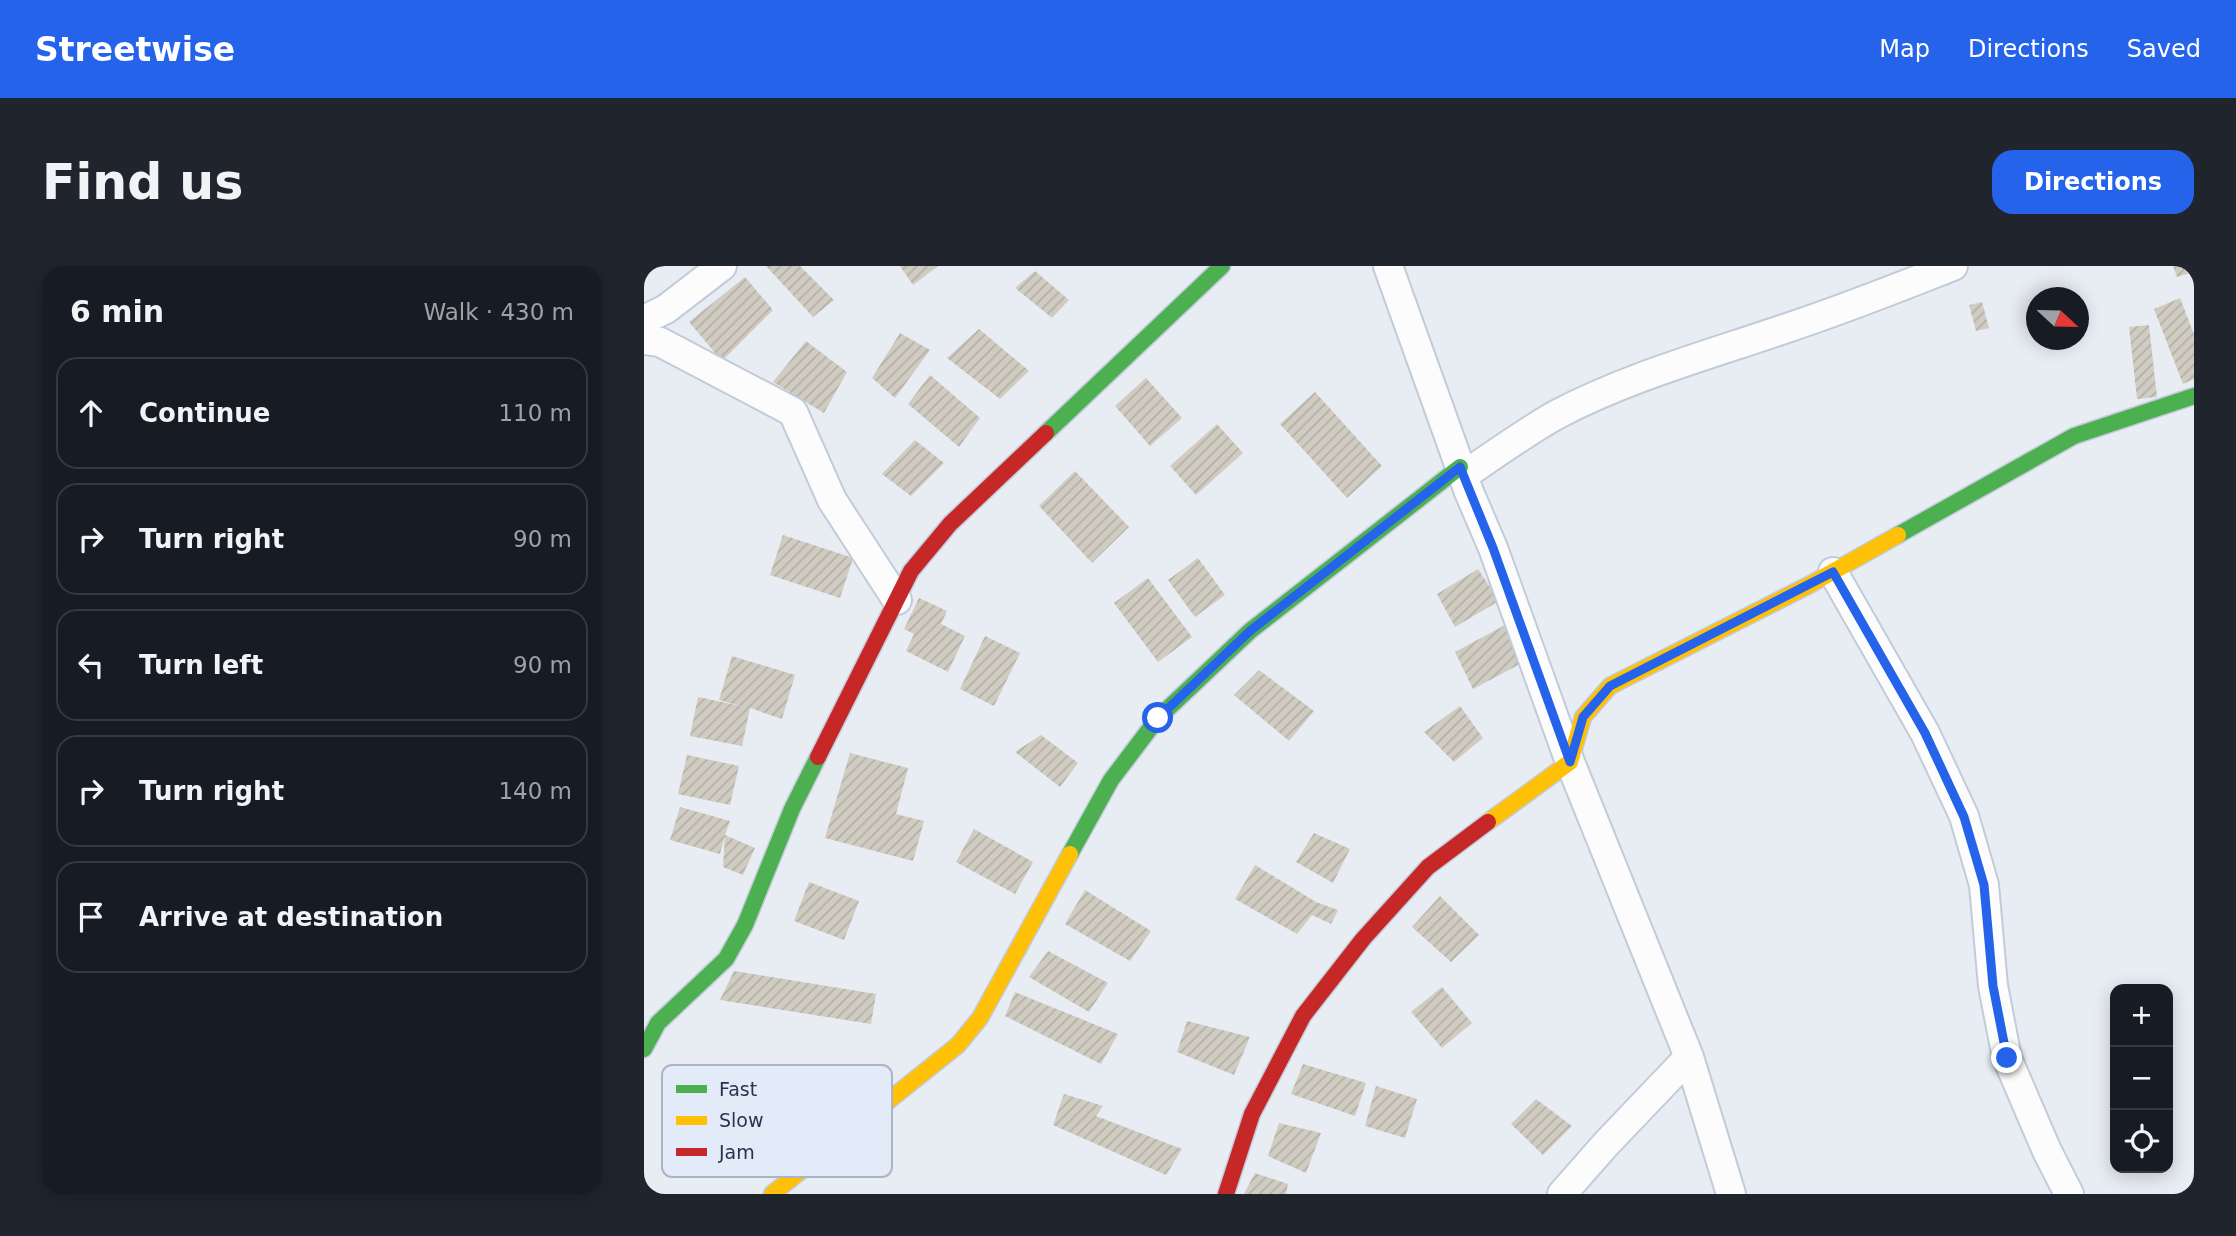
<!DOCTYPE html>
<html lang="en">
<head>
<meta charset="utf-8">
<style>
	body { margin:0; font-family:"DejaVu Sans",sans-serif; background:#20242c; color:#f1f3f6 }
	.controls { position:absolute; right:21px; bottom:21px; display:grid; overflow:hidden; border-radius:14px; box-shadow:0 4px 18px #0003 }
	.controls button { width:63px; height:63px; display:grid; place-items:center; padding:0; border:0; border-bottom:2px solid #363941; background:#171b24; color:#f1f3f6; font:35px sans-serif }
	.compass { position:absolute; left:1382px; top:21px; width:63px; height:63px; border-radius:50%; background:#171b24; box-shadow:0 4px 18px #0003; rotate:112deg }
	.stop { position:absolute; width:21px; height:21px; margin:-16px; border:5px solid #2563eb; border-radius:50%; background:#fff }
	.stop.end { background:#2563eb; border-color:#fff; box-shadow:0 2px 7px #0008 }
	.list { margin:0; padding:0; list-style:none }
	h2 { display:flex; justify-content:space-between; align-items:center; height:91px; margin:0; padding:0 28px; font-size:30px }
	h2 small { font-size:23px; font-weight:400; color:#9ea1a6 }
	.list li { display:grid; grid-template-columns:46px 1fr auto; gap:21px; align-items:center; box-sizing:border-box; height:112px; margin:0 14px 14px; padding:0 14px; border:2px solid #363941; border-radius:21px }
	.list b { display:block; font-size:26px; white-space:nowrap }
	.list em { font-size:23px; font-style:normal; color:#9ea1a6 }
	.icon { flex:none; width:38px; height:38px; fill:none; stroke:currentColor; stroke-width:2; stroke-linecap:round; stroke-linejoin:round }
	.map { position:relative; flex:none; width:1550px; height:928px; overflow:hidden; border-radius:21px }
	header { display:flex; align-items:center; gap:42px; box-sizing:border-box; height:98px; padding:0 35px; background:#2563eb; color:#fff }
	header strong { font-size:33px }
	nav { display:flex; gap:38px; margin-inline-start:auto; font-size:24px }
	.intro { display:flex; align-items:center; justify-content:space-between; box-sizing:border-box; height:168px; padding:0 42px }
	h1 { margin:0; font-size:49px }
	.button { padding:18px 32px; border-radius:21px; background:#2563eb; color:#fff; font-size:24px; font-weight:700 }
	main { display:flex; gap:42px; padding:0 42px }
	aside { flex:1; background:#171b24; border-radius:21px; box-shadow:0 4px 18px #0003 }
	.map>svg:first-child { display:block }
</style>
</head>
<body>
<header>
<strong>Streetwise</strong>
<nav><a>Map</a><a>Directions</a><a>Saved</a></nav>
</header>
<div class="intro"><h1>Find us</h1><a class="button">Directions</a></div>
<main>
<aside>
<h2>6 min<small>Walk · 430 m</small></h2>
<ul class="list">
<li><svg class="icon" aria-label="ahead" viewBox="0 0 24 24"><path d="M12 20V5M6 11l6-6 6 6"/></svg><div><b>Continue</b></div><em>110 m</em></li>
<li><svg class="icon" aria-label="right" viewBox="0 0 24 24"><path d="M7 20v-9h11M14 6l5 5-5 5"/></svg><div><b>Turn right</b></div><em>90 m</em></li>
<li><svg class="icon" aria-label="left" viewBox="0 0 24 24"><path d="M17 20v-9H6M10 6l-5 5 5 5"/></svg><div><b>Turn left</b></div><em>90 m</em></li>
<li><svg class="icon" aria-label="right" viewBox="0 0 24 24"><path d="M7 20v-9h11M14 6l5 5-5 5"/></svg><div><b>Turn right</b></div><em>140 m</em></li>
<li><svg class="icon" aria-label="arrive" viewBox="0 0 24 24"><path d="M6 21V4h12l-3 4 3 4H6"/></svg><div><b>Arrive at destination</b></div></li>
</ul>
</aside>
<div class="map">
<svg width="1550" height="928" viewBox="0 0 1550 928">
	<defs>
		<pattern id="building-hatch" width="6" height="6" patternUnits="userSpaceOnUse" patternTransform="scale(1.75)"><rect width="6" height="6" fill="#d1ccc1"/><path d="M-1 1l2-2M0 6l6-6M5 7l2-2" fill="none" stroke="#b3b0a8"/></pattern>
	</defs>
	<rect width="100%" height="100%" fill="#e8ecf3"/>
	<path fill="url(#building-hatch)" d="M122,0H156L190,34L169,51Z
		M256,0H294L269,19Z
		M1529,0H1550V6L1533,11Z
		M391,5L425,34L408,52L371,22Z
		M101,11L129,44L78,95L45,56Z
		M1536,32L1550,68V113L1539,118L1510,43Z
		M1338,36L1345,62L1332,65L1325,39Z
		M1505,59L1513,131L1493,133L1485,61Z
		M335,63L385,105L356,133L303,92Z
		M256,67L286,84L251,132L228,112Z
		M162,75L203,106L180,147L129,116Z
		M286,109L336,152L315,181L264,138Z
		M502,112L538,152L506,180L471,140Z
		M671,126L738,200L703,232L636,158Z
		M573,158L599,187L552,229L526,200Z
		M271,174L300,197L267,230L238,208Z
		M431,205L485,261L448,297L395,240Z
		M139,269L209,292L196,332L126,309Z
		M554,292L581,329L551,351L524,314Z
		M834,303L855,335L811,361L793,328Z
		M504,312L548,371L514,396L470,337Z
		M275,332L303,345L297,358L321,370L304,406L262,385L270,368L260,363Z
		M863,358L880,396L829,423L811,386Z
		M341,370L376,387L350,440L316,423Z
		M88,390L151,409L138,453L106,442L98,480L46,470L54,431L97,440L75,434Z
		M615,404L670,445L645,475L590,429Z
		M816,440L839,472L810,496L780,466Z
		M397,469L434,497L416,521L371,486Z
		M206,487L264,502L252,548L280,555L269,595L181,572Z
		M43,489L95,500L86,539L34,528Z
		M36,541L86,555L81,569L111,582L99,609L79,601L81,569L76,588L26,574Z
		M330,563L389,596L371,628L312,596Z
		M670,567L706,583L689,617L652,596Z
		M611,599L672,636L694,644L687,658L668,649L653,668L591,633Z
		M165,616L215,635L200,674L150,655Z
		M441,624L507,665L486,695L421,658Z
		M796,630L835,669L807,696L768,661Z
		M404,685L464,717L445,746L385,711Z
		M90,705L232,728L227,758L76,734Z
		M798,721L828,757L798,782L767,746Z
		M371,726L474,768L457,798L361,750Z
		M543,755L606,771L590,809L533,786Z
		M659,798L722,817L711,850L647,828Z
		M732,820L773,833L761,872L721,860Z
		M420,828L459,840L452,850L538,883L522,909L409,859Z
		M892,833L928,860L899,889L867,858Z
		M635,857L677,867L662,907L624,890Z
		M611,907L644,918L642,928H600Z"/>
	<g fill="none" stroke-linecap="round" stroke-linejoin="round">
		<g stroke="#c2cbda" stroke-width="32">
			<path id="street" d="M744,0L825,226L849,282L926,496L1045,791L1087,928
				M0,54L22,43L78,0
				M0,74L16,76L149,146L188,234L253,334
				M819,210C850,189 880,167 912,149C984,111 1064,89 1140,63C1198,44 1253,22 1309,0
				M1189,306L1281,467L1320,550L1340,619L1349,720L1363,792L1403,885L1425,928
				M918,928L962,878L1045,791"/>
		</g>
		<g stroke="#c2cbda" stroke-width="19">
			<path id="fast" d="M402,167L578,0
				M1254,269L1430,170L1550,130
				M426,588L467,514L514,452L606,365L816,201
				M0,783L14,757L82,693L101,659L148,543L174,491"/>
		</g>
		<g stroke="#c2cbda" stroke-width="19">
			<path id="slow" d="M844,556L926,496L939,451L966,420L1167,318L1254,269
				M128,928L314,779L336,752L426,588"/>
		</g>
		<g stroke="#c2cbda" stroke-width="19">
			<path id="jam" d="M174,491L267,305L306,258L402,167
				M582,928L608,848L659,750L719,673L784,601L844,556"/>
		</g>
		<use href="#street" stroke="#fcfcfd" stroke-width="28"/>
		<use href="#fast" stroke="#4caf50" stroke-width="16"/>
		<use href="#slow" stroke="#ffc107" stroke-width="16"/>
		<use href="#jam" stroke="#c62828" stroke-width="16"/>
	</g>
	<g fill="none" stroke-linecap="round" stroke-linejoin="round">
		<path stroke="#2563eb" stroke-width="9" d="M514,452L606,365L816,201L849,282L926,496L939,451L966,420L1189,306L1281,467L1320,551L1340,619L1349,720L1363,792"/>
	</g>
	<rect x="18" y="799" width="230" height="112" rx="10" fill="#e3ebf8" stroke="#aab4c5" stroke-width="2"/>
	<rect x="32" y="819" width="31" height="8" fill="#4caf50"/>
	<rect x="32" y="850" width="31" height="9" fill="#ffc107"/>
	<rect x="32" y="882" width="31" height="8" fill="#c62828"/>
	<g font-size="19" fill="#26344e">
		<text x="75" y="830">Fast</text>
		<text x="75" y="861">Slow</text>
		<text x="75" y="893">Jam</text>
	</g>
</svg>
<div class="controls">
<button>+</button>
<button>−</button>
<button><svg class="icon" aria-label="locate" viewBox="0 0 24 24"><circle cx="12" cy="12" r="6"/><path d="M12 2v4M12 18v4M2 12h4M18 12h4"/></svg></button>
</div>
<svg class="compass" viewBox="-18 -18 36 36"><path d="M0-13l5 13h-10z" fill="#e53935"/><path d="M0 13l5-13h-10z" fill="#9ea1a6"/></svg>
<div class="stop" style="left:514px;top:452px"></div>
<div class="stop end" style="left:1363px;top:792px"></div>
</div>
</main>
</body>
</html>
